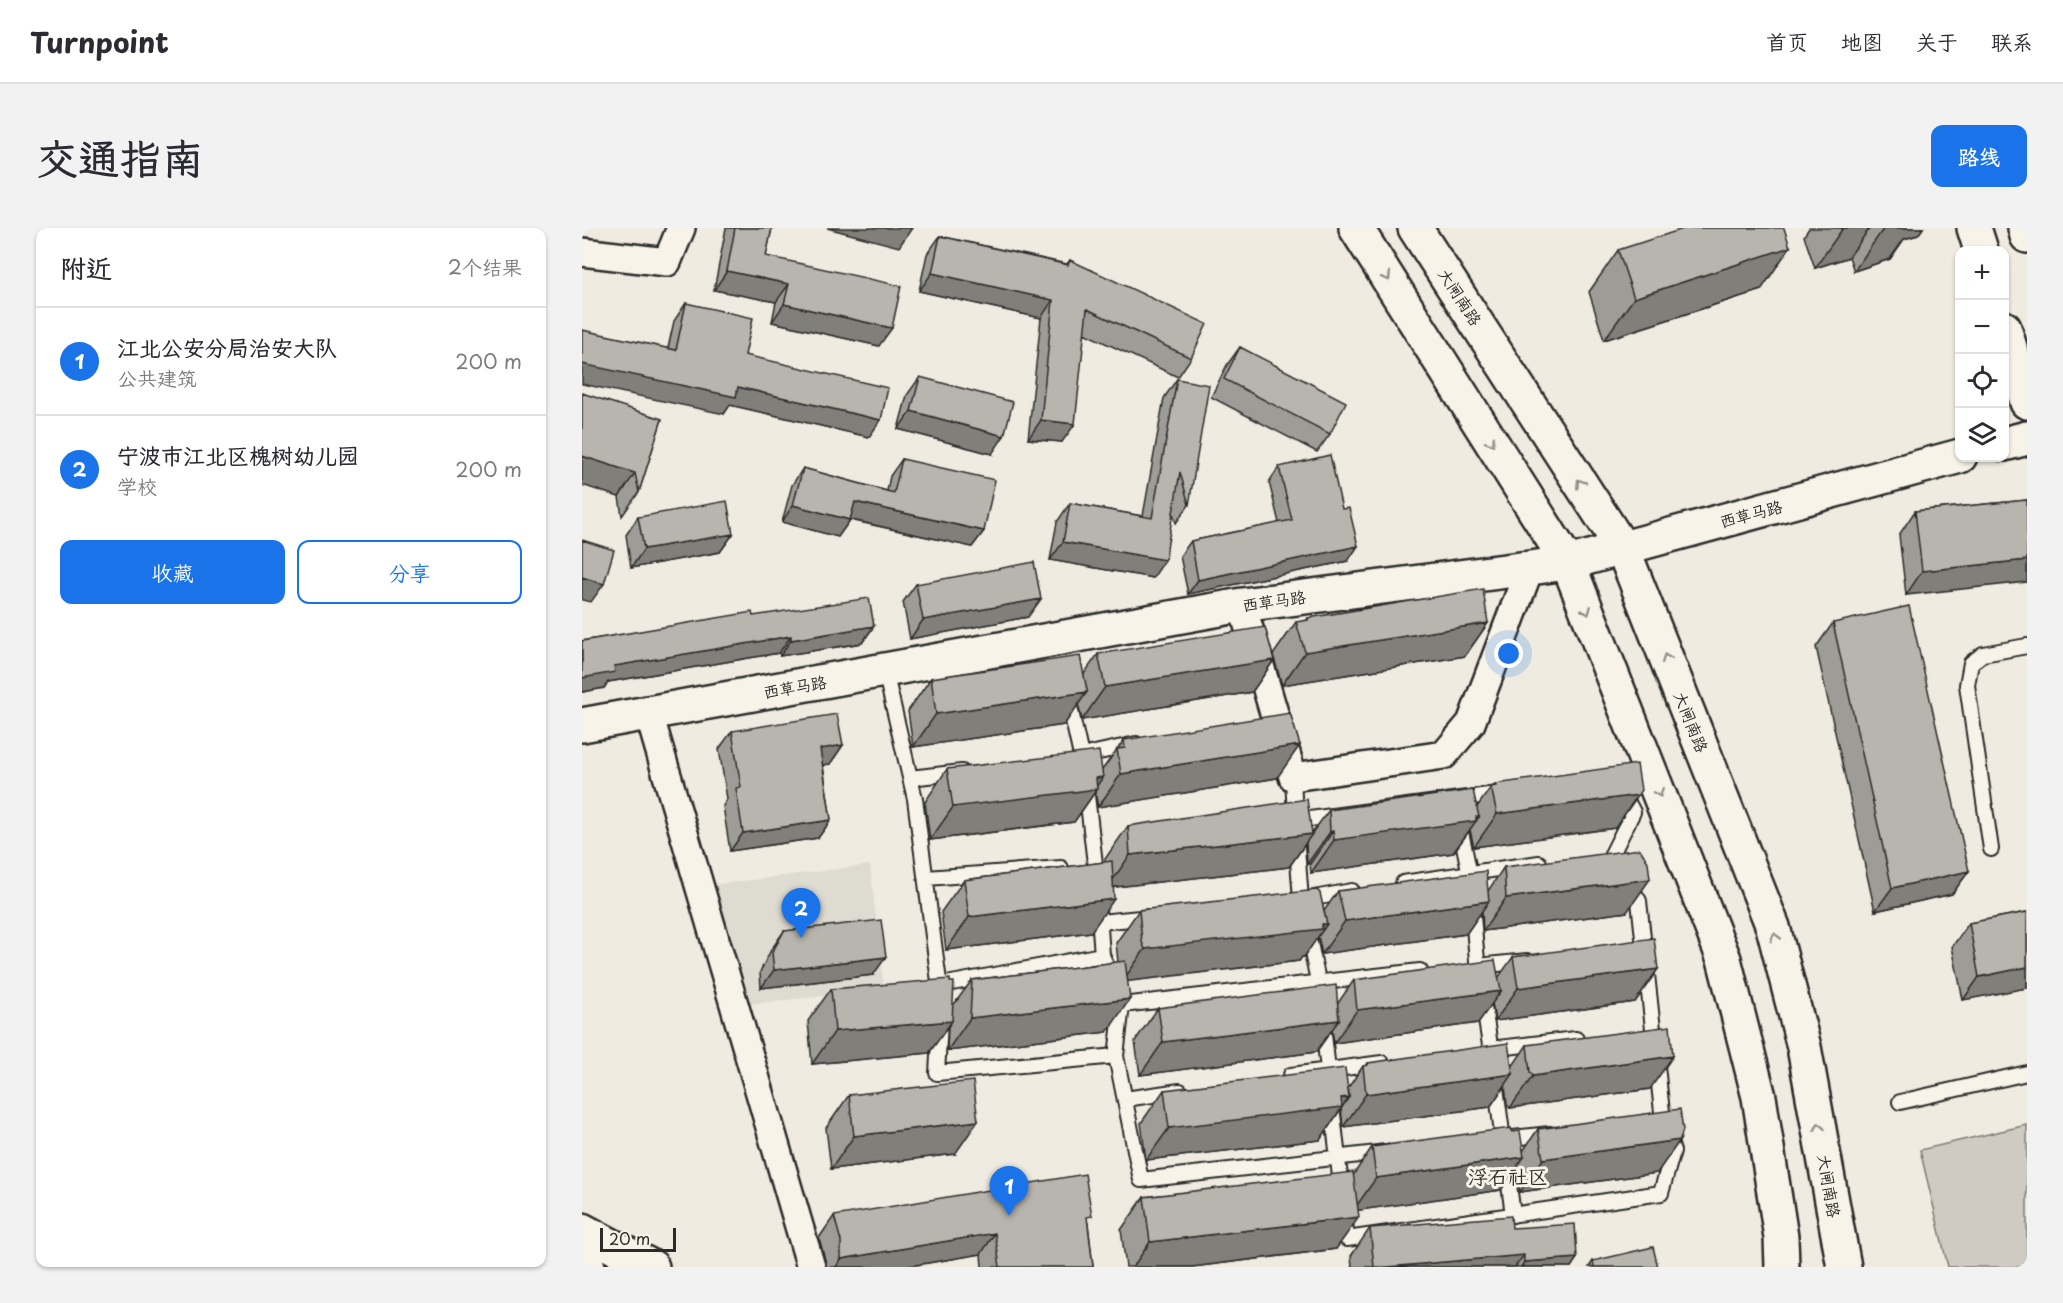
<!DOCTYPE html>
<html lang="zh">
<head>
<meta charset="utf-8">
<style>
	body { margin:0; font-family:"Playpen Sans","LXGW WenKai TC",sans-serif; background:#f2f2f3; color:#2b2b33 }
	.controls { position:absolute; right:18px; top:18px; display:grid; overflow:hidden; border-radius:12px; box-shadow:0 2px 4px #0004 }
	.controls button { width:54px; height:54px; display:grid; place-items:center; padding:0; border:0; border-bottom:2px solid #e1e1e2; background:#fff; color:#2b2b33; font:30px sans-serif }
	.scale { position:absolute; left:18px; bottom:15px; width:76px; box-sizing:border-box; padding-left:6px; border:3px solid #2b2b2b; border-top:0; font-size:16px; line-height:21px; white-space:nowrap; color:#2b2b2b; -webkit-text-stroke:4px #f7f3e8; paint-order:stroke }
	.you { position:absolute; left:927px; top:426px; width:21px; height:21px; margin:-15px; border:4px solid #fff; border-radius:50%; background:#1a73e8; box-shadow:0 0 0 9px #1a73e833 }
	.badge { display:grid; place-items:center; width:39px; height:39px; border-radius:50%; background:#1a73e8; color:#fff; font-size:20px; font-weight:700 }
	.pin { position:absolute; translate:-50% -50px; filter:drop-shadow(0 2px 3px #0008) }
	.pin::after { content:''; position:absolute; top:32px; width:21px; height:18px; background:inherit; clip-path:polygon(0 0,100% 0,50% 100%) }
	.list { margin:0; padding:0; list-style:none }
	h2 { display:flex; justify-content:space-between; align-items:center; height:78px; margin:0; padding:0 24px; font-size:26px }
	h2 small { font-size:20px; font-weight:400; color:#7c7c81 }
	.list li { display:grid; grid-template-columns:39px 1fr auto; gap:18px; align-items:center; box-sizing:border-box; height:108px; padding:0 24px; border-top:2px solid #e1e1e2 }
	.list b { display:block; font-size:22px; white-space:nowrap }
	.list p { margin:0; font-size:20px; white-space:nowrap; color:#7c7c81 }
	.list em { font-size:20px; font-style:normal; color:#7c7c81 }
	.actions { display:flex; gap:12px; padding:18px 24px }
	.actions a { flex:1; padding:14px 0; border:2px solid #1a73e8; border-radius:12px; text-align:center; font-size:21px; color:#1a73e8 }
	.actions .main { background:#1a73e8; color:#fff }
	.icon { flex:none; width:33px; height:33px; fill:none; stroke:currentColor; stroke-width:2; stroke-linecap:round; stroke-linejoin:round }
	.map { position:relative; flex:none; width:1445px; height:1039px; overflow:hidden; border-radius:12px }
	header { display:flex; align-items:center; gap:36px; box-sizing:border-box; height:84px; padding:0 30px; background:#fff; border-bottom:2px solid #e1e1e2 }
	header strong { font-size:28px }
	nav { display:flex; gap:33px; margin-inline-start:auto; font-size:21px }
	.intro { display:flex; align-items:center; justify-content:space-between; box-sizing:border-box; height:144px; padding:0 36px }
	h1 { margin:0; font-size:42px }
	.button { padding:15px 27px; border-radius:12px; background:#1a73e8; color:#fff; font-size:21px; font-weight:700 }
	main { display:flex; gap:36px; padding:0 36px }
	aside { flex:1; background:#fff; border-radius:12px; box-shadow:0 2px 4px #0004 }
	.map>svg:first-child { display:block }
</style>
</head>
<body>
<header>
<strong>Turnpoint</strong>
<nav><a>首页</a><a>地图</a><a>关于</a><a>联系</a></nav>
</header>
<div class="intro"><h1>交通指南</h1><a class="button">路线</a></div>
<main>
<aside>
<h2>附近<small>2个结果</small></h2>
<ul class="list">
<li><span class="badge">1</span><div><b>江北公安分局治安大队</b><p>公共建筑</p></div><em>200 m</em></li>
<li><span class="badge">2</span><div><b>宁波市江北区槐树幼儿园</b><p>学校</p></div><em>200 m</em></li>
</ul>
<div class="actions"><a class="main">收藏</a><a>分享</a></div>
</aside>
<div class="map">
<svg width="1445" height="1039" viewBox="0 0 1445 1039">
	<rect width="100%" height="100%" fill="#efebe0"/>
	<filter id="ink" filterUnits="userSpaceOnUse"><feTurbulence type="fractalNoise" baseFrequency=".0167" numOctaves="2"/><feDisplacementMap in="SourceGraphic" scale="12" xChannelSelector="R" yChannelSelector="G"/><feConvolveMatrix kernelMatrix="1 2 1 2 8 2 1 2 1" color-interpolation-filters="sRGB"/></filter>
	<g filter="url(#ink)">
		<path fill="#dedbd1" d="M288,637L302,762L157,777L130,657Z"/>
		<path fill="#cfcbc2" stroke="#7d7b76" stroke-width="1.5" d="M1445,897V1039H1366L1338,922Z"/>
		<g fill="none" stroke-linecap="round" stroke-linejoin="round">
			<g stroke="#2b2b2b" stroke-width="18">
				<path id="lane" d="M303,443L333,571L359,769
					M486,470L499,528L554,516
					M711,549L713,589
					M328,550L380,544
					M1033,550L1051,584L1030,626L1057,673L1081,893L1091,923L1079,965L765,1011L736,753L719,672L713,593Z
					M504,559L515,653
					M877,594L889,652
					M1409,621L1385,457L1389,435L1401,426L1445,418
					M344,650L479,640
					M821,655L957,635
					M721,672L770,663
					M890,677L896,744
					M517,687L520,727L530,753
					M518,694L568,689
					M896,738L945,733
					M359,757L520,727
					M900,766L910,830
					M540,777L838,743
					M358,794L355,845L534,828L559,952L804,924
					M908,821L994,811
					M534,828L540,777L537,770
					M709,847L800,835
					M913,852L931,987
					M543,871L598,863
					M1318,874L1445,845
					M921,911L968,906"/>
			</g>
			<g stroke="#2b2b2b" stroke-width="32">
				<path id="street" d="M0,24L85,34L99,0
					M660,377L711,549L862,527L889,495L948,339
					M67,486L229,1039"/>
			</g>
			<g stroke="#2b2b2b" stroke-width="38">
				<path id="secondary" d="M1392,0L1399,22
					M1443,0L1445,8
					M1422,100L1445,174
					M1422,216L1445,210
					M0,497L660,377L986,335L1378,228"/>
			</g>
			<g stroke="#2b2b2b" stroke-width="38">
				<path id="primary" d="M774,0L986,335L1142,731L1177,869L1199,1009L1200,1039
					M833,0L1041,321L1191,699L1222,819L1262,1039
					M0,1002L70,1039
					M0,1036L6,1039"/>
			</g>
			<use href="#lane" stroke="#f7f3e8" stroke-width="14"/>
			<use href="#street" stroke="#f7f3e8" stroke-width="27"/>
			<use href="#secondary" stroke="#f7f3e8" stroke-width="33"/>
			<use href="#primary" stroke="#f7f3e8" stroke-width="33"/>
		</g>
		<path fill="#9e9c96" stroke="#2b2b2b" stroke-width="1.5" d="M144,0H190L184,28L297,118L190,94L194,74L132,62Z
			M1227,0H1341L1336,7L1322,11L1308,31L1272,43L1267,29L1233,40L1222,8Z
			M358,8L485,36L488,32L609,130L596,149L502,105L480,214L446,211L459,90L337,63L345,26Z
			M1036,22L1179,62L1022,112L1007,64Z
			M104,75L163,127L287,209L148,177L142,186L86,120L92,93Z
			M658,119L748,206L735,224L629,169L645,137Z
			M338,149L410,226L316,201L325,167Z
			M595,151L607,277L594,295L591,285L571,350L468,332L475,294L488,275L561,288L582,170Z
			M80,191L57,264L40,288L37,269Z
			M320,231L402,303L390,319L268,292L256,309L200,294L210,257L221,240L305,263L308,248Z
			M697,239L766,333L606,366L598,328L609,313L697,295L687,254Z
			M1445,272L1324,367L1317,307L1333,283Z
			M56,289L151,306L138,324L49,340L44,307Z
			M334,356L446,389L328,411L321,374Z
			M171,388L292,398L280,415L198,428L197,425L26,454L22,460L0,464V413Z
			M726,390L906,395L883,428L700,457L691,427L714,394L724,393Z
			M1251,395L1387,643L1370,666L1293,683L1234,419Z
			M516,426L692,432L670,464L500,492L496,476L482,497L331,519L326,483L349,450L502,446Z
			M150,503L261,517L248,536L241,537L249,592L236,610L148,623L141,578L145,571L137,521Z
			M542,512L695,550L516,579L513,564L492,594L348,612L343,574L365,541L520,542Z
			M913,556L1056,567L1033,600L892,619L888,602L871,625L729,645L728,636H725L724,615L707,639L532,659L509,704L364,722L359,684L382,652L523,634V631L546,598L730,605L747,582L895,579L909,559H911Z
			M922,639L1045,684L901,703L900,682L884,706L740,726L736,708L722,729H720L717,733L545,753L525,804L365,823L366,798L347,825L230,836L226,793L249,761L370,779L390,752L536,734L534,715L557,682L742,683L756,663H906Z
			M1445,684V760L1381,772L1370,719L1387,695Z
			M202,703L291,747L179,760L178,744L189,722Z
			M931,729L1076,741L1053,774L913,793L910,774L896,795L752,815L750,801L734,824L558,847L553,813L576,780L756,775L772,752L916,750Z
			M945,817L1068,861L928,880L925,877L923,857L908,879L761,899L759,880L738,912L564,932L559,895L582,862L766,860L781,838H784L786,835L930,839Z
			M267,867L373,926L249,941L244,900Z
			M956,901L1075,945L938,964L934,940L919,962L776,982L754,1021L610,1039H544L539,1002L562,969L772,946L790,919L930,904L941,923Z
			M252,988L506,995L511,1039H400L399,1026L322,1039H244V1035L237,1010Z
			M788,1000H930L995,1030L989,1039H770L769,1028Z
			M1011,1033L1076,1039H1007Z"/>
		<path fill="#817f7a" stroke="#2b2b2b" stroke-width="1.5" d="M245,0H330L317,19Z
			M1261,0H1288L1267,29L1233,40Z
			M1302,0H1341L1336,7L1322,11L1308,31L1272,43Z
			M1208,19L1179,62L1022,112L1052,70Z
			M145,43L207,56L194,74L132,62Z
			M350,45L471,72L459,90L337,63Z
			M202,76L310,100L297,118L190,94Z
			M0,136L156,159L299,192L287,209L148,177L142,186L0,156Z
			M329,183L422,208L410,226L316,201Z
			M459,192L493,196L480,214L446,211Z
			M0,228L53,245L37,269L0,257Z
			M273,274L402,303L390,319L261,290Z
			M211,277L268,292L256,309L200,294Z
			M151,306L138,324L49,340L62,321Z
			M481,314L583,332L571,350L468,332Z
			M776,318L766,333L606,366L616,352Z
			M1445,332V354L1324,367L1340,343Z
			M0,349L22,356L9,374L0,372Z
			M459,371L446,389L328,411L341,392Z
			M906,395L883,428L700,457L723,424Z
			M292,398L280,415L198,428L209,412Z
			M209,408L197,425L26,454L22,460L0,464V450L32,438Z
			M692,432L670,464L500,492L523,459Z
			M505,464L482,497L331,519L354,486Z
			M261,517L248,536L225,539L238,521Z
			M718,517L695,550L516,579L539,546Z
			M521,549L512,562L515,561L492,594L348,612L371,579Z
			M1056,567L1033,600L892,619L915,586Z
			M897,589L871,625L729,645L752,612Z
			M249,592L236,610L148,623L161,605Z
			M751,603L728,636H725L748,604Z
			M730,606L707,639L525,660L548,627Z
			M1387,643L1370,666L1293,683L1310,660Z
			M1068,651L1045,684L901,703L924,670Z
			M532,671L509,704L364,722L387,689Z
			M907,673L884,706L740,726L763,693Z
			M745,696L722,729H720L717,733L540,754L563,721Z
			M304,729L291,747L179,760L192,742Z
			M1445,739V760L1381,772L1397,749Z
			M1076,741L1053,774L913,793L936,760Z
			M919,763L896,795L752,815L775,782Z
			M548,771L525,804L365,823L388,790Z
			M757,792L734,824L558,847L581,814Z
			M370,793L347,825L230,836L253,803Z
			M1091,828L1068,861L928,880L951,848Z
			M931,846L908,879L761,899L784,866Z
			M767,869L738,912L564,932L587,900Z
			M396,893L373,926L249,941L272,908Z
			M1098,912L1075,945L938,964L961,931Z
			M942,929L919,962L771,983L794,950Z
			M777,989L754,1021L610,1039H551L568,1014Z
			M413,1005L399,1026L322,1039H254L259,1031Z
			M942,1027L933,1039H805Z
			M995,1030L989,1039H939L942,1034Z"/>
		<path fill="#b8b5ae" stroke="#2b2b2b" stroke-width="1.5" d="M153,0H190L184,28L319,58L310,100L202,76L207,56L145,43Z
			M1104,0H1202L1208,19L1052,70L1036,22Z
			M358,8L486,37L488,32L625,96L609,130L505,81L493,196L459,192L471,72L350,45Z
			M104,75L171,90L163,127L306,160L299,192L156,159L154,169L0,136V102L94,122Z
			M658,119L764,174L748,206L642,151Z
			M338,149L431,174L422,208L329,183Z
			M595,151L627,157L607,277L598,244L583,332L481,314L488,275L570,290Z
			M0,165L80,191L57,264L53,245L0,228Z
			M748,227L760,281L767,280L776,318L616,352L609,313L710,292L697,239Z
			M320,231L413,252L402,303L273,274L268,292L211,277L221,240L312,265Z
			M1445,272V332L1340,343L1333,283Z
			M145,273L151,306L62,321L56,289Z
			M0,312L32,322L22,356L0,349Z
			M452,334L459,371L341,392L334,356Z
			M901,361L906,395L723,424L714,394L726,392V390Z
			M287,370L292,398L209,412V408L32,438L33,444L0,450V413L170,384L171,388Z
			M1327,378L1387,643L1310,660L1251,395Z
			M683,399L692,432L523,459L516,426Z
			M498,428L505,462V464L354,486L349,450Z
			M708,485L718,517L539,546L535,521L543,520L542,512Z
			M255,486L261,517L238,521L249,592L161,605L154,560L159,559L150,503Z
			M517,523L521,549L514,550L515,561L371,579L365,541Z
			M1055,536L1059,562L1056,567L915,586L909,559L914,558L913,556Z
			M891,562L897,589H894V593L752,612L751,603L748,604L747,582Z
			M725,571L730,606L548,627L546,598Z
			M1058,621L1066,634L1068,651L924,670L922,639Z
			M530,633L532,671L387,689L382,652Z
			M904,643L907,673L763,693L756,663Z
			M735,662L738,665L745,696H740V701L563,721L560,714L557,682Z
			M1445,684V739L1397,749L1387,695Z
			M299,692L304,729L192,742L190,725L202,703Z
			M1072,710L1076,741L936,760L931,729Z
			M913,732L919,763L775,782L772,752Z
			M543,733L548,771L388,790L390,752Z
			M368,751V754H372L370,793L253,803L249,761Z
			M754,757L757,792L581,814L576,780Z
			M1088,798L1091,828L951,848L948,844L945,817Z
			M926,815L931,846L784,866L781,838L786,837V835Z
			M763,840L767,869L759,870L760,879L587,900L582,862Z
			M391,853L396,893L272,908L267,867Z
			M1098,881L1101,902L1098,912L961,931L956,901Z
			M929,900L930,904L938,903L942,929L794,950L790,919Z
			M771,944L777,989L568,1014L562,969Z
			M503,946L510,988L505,989L511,1039H418L413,1005L259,1031V1013L252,988Z
			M929,988L930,1000L993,996L995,1030L942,1034V1027L805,1039H792L788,1000Z
			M1071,1019L1076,1039H1012L1011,1033Z"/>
		<defs><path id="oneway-chevron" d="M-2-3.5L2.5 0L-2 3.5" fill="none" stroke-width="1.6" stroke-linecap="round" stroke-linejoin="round" transform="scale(1.5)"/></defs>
		<g stroke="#918f8a">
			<use href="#oneway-chevron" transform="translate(805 49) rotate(58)"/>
			<use href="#oneway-chevron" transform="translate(909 214) rotate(58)"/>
			<use href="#oneway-chevron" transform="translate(998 255) rotate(-123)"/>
			<use href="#oneway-chevron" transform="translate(1005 383) rotate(68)"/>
			<use href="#oneway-chevron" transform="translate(1084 430) rotate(-112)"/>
			<use href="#oneway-chevron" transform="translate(1077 565) rotate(68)"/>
			<use href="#oneway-chevron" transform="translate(1193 709) rotate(-105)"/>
			<use href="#oneway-chevron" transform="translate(1237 899) rotate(-100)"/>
		</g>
	</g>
	<g text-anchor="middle" stroke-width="6" stroke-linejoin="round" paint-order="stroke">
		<g font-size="16" fill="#2b2b2b" stroke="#f7f3e8">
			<text transform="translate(878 69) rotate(57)" y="6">大闸南路</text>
			<text transform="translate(1169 286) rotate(-15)" y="6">西草马路</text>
			<text transform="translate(692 373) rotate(-8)" y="6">西草马路</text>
			<text transform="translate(213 459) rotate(-10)" y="6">西草马路</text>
			<text transform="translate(1109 494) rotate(68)" y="6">大闸南路</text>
			<text transform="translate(1247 958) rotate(80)" y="6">大闸南路</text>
		</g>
		<g font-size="20" fill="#2b2b2b" stroke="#f7f3e8">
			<text x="926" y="956">浮石社区</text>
		</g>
	</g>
</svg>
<div class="controls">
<button>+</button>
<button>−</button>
<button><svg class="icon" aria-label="locate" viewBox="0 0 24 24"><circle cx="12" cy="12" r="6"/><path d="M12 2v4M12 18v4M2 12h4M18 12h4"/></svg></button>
<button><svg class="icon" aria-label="layers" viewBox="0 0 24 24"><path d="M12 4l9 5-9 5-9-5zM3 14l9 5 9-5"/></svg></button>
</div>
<div class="scale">20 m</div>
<div class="you"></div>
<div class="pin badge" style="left:427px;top:988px">1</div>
<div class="pin badge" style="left:219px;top:710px">2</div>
</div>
</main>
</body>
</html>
